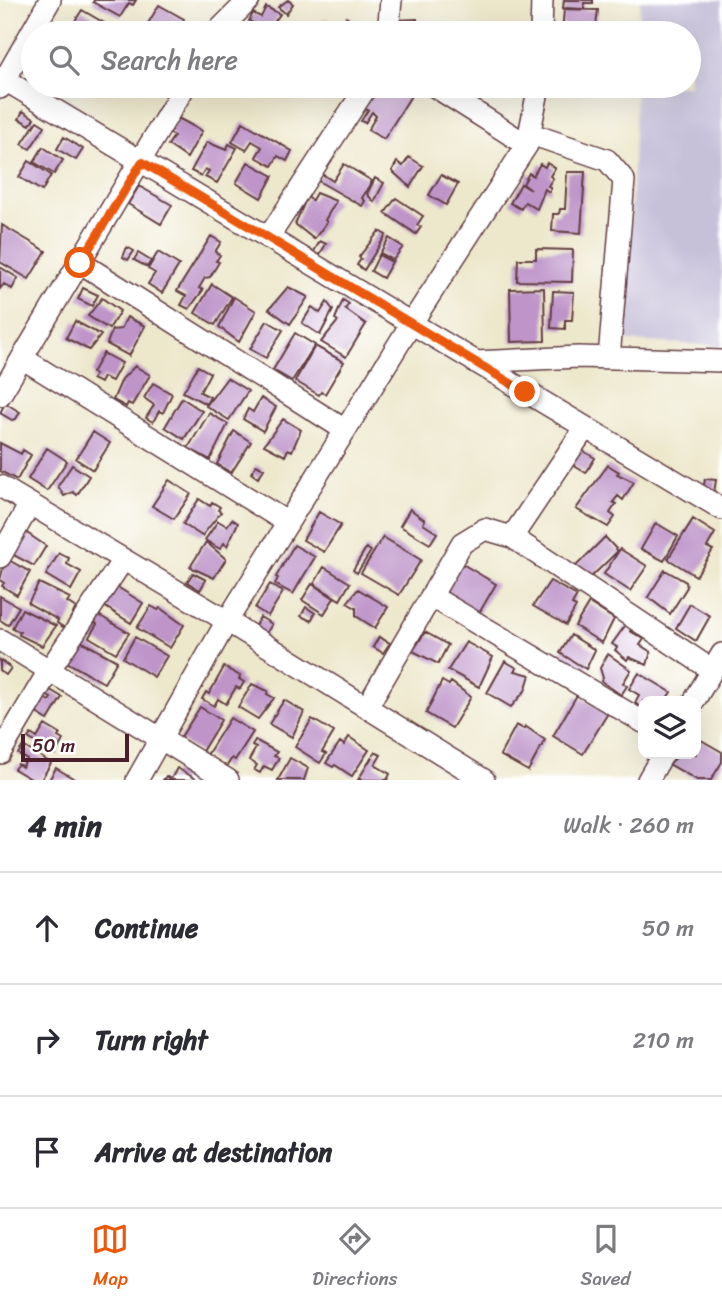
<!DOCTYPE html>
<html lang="en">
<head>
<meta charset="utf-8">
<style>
	body { margin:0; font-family:Sriracha,sans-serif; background:#f2f2f3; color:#2b2b33 }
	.controls { position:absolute; right:21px; bottom:21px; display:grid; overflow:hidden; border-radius:14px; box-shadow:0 7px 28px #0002 }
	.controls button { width:63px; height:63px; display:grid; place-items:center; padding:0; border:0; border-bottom:2px solid #e1e1e2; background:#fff; color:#2b2b33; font:35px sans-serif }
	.scale { position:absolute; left:21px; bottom:18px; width:108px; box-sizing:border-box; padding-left:7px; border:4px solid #4a1f2b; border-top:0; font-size:19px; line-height:24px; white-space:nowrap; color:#4a1f2b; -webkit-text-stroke:5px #fff; paint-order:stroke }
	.stop { position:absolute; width:21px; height:21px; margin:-16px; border:5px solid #ea580c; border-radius:50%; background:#fff }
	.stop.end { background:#ea580c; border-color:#fff; box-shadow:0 2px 7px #0008 }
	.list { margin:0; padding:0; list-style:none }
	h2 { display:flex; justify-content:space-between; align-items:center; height:91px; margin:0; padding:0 28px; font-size:30px }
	h2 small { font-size:23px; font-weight:400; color:#7c7c81 }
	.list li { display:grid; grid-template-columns:46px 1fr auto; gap:21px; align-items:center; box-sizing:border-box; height:112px; padding:0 28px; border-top:2px solid #e1e1e2 }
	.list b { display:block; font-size:26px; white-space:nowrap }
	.list em { font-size:23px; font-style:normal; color:#7c7c81 }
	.icon { flex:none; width:38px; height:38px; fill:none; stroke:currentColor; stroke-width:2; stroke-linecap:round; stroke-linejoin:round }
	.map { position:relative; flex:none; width:722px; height:780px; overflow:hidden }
	.search { position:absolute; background:#fff; box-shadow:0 7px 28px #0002; left:21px; right:21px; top:21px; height:77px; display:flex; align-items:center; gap:18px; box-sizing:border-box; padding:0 24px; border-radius:38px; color:#7c7c81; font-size:26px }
	.sheet { height:427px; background:#fff }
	nav { display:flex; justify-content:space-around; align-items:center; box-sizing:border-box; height:98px; border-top:2px solid #e1e1e2; background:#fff; font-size:19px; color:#7c7c81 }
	nav a { display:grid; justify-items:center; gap:4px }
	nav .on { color:#ea580c }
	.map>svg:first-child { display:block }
</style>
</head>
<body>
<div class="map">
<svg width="722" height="780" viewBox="0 0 722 780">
	<rect width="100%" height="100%" fill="#fff"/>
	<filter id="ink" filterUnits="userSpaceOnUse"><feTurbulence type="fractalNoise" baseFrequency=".0143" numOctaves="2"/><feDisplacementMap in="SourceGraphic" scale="14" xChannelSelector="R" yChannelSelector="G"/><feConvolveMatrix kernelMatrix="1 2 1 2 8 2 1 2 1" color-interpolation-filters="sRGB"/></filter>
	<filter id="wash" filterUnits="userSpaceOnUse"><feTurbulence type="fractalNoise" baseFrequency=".00686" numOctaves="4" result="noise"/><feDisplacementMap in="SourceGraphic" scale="28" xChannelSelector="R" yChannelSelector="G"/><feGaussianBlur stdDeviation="1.57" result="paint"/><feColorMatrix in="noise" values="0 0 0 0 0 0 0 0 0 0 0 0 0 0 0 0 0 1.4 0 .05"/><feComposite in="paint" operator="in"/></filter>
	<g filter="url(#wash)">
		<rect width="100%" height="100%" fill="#ede7cb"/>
		<path fill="#c6c0d9" d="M640,0H722V346L626,341L636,86H689V33H639Z"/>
		<g id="blocks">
			<path fill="#be94c9" d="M94,0H136L133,5L129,3L120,17L93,2Z
				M288,0L293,4L286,14L278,7Z
				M564,0H593V3H584V9L563,8Z
				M159,5L184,19L175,33H150L144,30Z
				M266,7L280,14L268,31L249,21L253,13L261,17Z
				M564,9L598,10L596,26L585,25V28H576L585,29L586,26L597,27L596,33H562Z
				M82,10L106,24L112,31L111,33H78L83,26L75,21Z
				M346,17L356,23L352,29L359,33H336Z
				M325,18L332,23L328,30L320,26Z
				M417,19V24L430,23V33H395V20Z
				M39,86H53L59,89L55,96Z
				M373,86H399L412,94L384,139L368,130L376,116L372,112L365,123L361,121L368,110L364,109Z
				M23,111L34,118L30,125L19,119Z
				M178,118L202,131L187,158L168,145L174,136L167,132Z
				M37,121L45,126L30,149L22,144Z
				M243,122L292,151L287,161L278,156L272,166L256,157L262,147L252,141L246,150L232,142Z
				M64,137L83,149L76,160L57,149Z
				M207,142L226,150L229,144L237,148L217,183L205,177L209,171L205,169L201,176L191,171Z
				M43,147L63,160L54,174L34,162Z
				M409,157L423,166L410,187L392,171L397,162L403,166Z
				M29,161L51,175L42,191L19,177Z
				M248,162L273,176L261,198L236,183Z
				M547,163L555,168L550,176L553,178L548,186L551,188L549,192L545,189L537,209L525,202L521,209L510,203L521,184L531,190L523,184L529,173L533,176L540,164L545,167Z
				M344,164L372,181L362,198L365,201L362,206L318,181L322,174L333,181Z
				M567,172H585L581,233L552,231L553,214H559L560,209H565Z
				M441,175L458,184L446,205L429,195Z
				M375,178L384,183L374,202L367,194Z
				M139,186L172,205L161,224L128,204Z
				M316,193L336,201L325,220L327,222L314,239L295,224L307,197L312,200Z
				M396,198L423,216L417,225L421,227L416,234L385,213Z
				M2,225L46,251L29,279L0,262Z
				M379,231L386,235L364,270L357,265L361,259L359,257Z
				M211,236L221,242L215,252L220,255L216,261L219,262L210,277L205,278L199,288L203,290L189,309L181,305L186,296L177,291Z
				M389,238L403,247L393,260L380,253Z
				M320,241L326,244L319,256L313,253Z
				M127,247L134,251L128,260L123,257Z
				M536,249L573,250L572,282L517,281L518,259H536Z
				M158,252L179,265L162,293L148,284L155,273L148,269Z
				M138,253L151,261L147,267L134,260Z
				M379,255L392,262L383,278L371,271Z
				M0,267L18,278L12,289L4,284L0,289Z
				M212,284L232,297L215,325L195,313Z
				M288,287L308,297L290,324L269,309Z
				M83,288L98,295L92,306L78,299Z
				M544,288L545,341L511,342L510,289Z
				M553,291L574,292L572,320H565V329L551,328Z
				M234,297L256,311L239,342L219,327Z
				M102,298L120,311L109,329L88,316Z
				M343,300L349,304L345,309L366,324L346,357L321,342L338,321L335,319Z
				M327,302L333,310L320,335L302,323L312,307L320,313Z
				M127,317L145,326L129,356L107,344L112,330L121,329Z
				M75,321L101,335L89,350L66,338Z
				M267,321L283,330L266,358L250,349Z
				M295,333L315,345L292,381L273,370Z
				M315,346L344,362L325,394L321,392L319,395L295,381Z
				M103,353L122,363L112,381L103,377L100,383L92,379L95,375L92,373Z
				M135,366L150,375L132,405L128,403L126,407L113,400L122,379Z
				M198,366L210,373L200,392L210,397L206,404L183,392Z
				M227,378L248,391L229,420L206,406Z
				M153,383L172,394L163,413L159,411L153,422L146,418L154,405L144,398Z
				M182,398L202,411L184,439L165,427Z
				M261,398L276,407L263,431L243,419L248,409L253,412Z
				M5,403L20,412L16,419L12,420L0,413Z
				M209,413L228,424L210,460L188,448Z
				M283,419L301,430L292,451L288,449L285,456L264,445Z
				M234,431L251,442L231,473L217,464Z
				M93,432L110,443L93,470L76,459Z
				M0,443L21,454L23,450L31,455L17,480L0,471Z
				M47,448L67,461L47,491L28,479Z
				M580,449L595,458L586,473L571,464Z
				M72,465L89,476L77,495L73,492L64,496L58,486Z
				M256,465L264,469L258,478L251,473Z
				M608,465L619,472L617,474L634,482L623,500L618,496L613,502L616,504L610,513L615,517L608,527L576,509Z
				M705,479L716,480L714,493L703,491Z
				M169,480L191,494L174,519L152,506Z
				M199,499L210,506L212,502L220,507L218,510L221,512L202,536L183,524Z
				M410,509L425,520L423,524L437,533L430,544L400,526Z
				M319,512L341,525L324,552L303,540Z
				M232,519L238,523L227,546L224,543L220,549L205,540L218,521L227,526Z
				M693,519L715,533L707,547L713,550L696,576L668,559Z
				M656,523L678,536L664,561L641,549Z
				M24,531L46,546L34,566L8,552Z
				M383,537L421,560L399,595L361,573Z
				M605,537L618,551L588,580L575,567Z
				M206,542L226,559L214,578L190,567Z
				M294,545L315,557L293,594L275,584L278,578L276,577Z
				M366,548L371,551L357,573L353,570Z
				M620,549L647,566L630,591L604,574Z
				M59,553L69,558L67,564L81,572L71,590L46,575Z
				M5,558L30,572L17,595L2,586L4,583L0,580L3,568L0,566Z
				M459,562L496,584L478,615L449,598L445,586Z
				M324,567L350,583L340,600L314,584Z
				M665,570L686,582L687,587L670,614L648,597Z
				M193,573L206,580L200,590L187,582Z
				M550,581L577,596L572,605L576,607L566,625L533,606Z
				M39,583L70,598L67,602L76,608L65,628L57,623L58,620L28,603Z
				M111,583L143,603L131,623L99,603Z
				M270,584L283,592L268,616L255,608Z
				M312,584L334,598L324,614L302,600Z
				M358,589L388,607L375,628L356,616V608L347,603Z
				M0,596L19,607L8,625L0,620Z
				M589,603L614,619L602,643L575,626Z
				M690,604L710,616L696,641L676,628Z
				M151,606L158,610L160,608L184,625L170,648L137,628Z
				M306,607L315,613L311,621L301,616Z
				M22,609L56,626L42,646L19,635L20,632L12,628Z
				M97,614L129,633L116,653L89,637L97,624L93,621Z
				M260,617L272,624L265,636L253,629Z
				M627,623L633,627L630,631L644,639L640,645L651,652L647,665L629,657L627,660L615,650L617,647L612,644Z
				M425,632L448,645L438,664L413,651Z
				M571,635L595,650L586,669L560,653Z
				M135,637L167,656L154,677L123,658Z
				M379,637L390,643L383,653L373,647Z
				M77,639L117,661L104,683L65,661Z
				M466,642L493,657L479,687L448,670Z
				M608,654L631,670L623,683L627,686L621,695L601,681L603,678L600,668Z
				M0,660L11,668L6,675L0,671Z
				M505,661L517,668L515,671L530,675L525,691L511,707L487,693Z
				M224,667L240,676L239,679L244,682L240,689L236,687L226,704L218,699L214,706L202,699L206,692L209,694Z
				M639,673L671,692L665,701H643V708L635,703L639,695L629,689Z
				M442,681L449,685L451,682L471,697L452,728L426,713Z
				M252,684L268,691L267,694L274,698L258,719L238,707Z
				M47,688L62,697L48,720L30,709L39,695L49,701L51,698L44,694Z
				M577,695L608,713L583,754L553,736Z
				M284,700L304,712L292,737L269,724Z
				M200,707L221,720L201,753L179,740Z
				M230,718L253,732L235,760L232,758L225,769L207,755Z
				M312,719L334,732L322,752L326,754L320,763L295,747Z
				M45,725L60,734L58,737L63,740L55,754L28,738L31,734L37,738Z
				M516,725L524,729L525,726L545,740L528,771L500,755Z
				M349,737L369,750L352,776L335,765L333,767L326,763L340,742L344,745Z
				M696,737L722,752V762L711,780H697L669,764L680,754H696Z
				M255,740L277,752L274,756L279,758L272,770L264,766L260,773L254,770L257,765L249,760L256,748L252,746Z
				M23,746L51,763L41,780H33L14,769L18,764L22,767L27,759L18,754Z
				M375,752L381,755L375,765L390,774L387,780H358Z
				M290,758L308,768L304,780H278Z
				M56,768L76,780H49Z
				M177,768L198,780H163L166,776L171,779Z"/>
		</g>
	</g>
	<g filter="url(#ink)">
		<use href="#blocks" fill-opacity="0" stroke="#623d43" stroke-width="2"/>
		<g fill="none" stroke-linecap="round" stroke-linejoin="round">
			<g stroke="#623d43" stroke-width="24">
				<path id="minor" d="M216,33L249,0
					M388,33L391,0
					M541,33L542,0
					M0,77L722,509
					M434,86L527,145
					M0,88L50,0
					M531,134L607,160L624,180L609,358
					M268,238L367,86
					M81,263L345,430
					M22,358L288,523
					M475,362L578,357L722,361
					M0,395L185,86
					M585,428L512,537L712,670
					M0,486L227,621L484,780
					M0,557L30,504
					M431,596L643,722
					M0,640L228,780
					M694,701L722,654
					M367,707L462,543L485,529L512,537
					M0,753L50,669L123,560
					M137,780L227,621L411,324L527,145L539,86
					M648,780L663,754"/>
			</g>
			<use href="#minor" stroke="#fff" stroke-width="21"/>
		</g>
	</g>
	<g fill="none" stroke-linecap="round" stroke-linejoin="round" filter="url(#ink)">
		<path stroke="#ea580c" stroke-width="9" d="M80,263L142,162L525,392"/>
	</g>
</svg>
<div class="controls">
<button><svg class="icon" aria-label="layers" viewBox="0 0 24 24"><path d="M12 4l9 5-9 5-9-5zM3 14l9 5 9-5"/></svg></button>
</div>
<div class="scale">50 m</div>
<div class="stop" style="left:80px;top:263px"></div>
<div class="stop end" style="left:525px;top:392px"></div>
<div class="search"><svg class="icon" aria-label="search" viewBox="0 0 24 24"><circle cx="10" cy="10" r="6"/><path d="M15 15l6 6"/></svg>Search here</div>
</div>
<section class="sheet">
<h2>4 min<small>Walk · 260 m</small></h2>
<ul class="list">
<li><svg class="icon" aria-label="ahead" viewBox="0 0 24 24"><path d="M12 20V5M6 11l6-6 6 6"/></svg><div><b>Continue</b></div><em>50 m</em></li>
<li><svg class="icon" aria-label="right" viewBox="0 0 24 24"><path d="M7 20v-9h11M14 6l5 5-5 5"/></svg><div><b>Turn right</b></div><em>210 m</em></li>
<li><svg class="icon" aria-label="arrive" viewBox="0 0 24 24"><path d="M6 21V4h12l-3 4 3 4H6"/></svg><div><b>Arrive at destination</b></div></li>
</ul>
</section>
<nav>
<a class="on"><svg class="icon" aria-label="map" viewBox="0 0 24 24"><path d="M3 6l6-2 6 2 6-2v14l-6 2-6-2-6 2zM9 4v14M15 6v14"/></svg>Map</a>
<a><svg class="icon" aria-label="directions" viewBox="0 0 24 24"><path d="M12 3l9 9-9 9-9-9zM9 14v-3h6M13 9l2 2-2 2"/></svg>Directions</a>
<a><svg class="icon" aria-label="saved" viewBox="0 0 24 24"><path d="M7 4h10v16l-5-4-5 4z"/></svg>Saved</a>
</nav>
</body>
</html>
